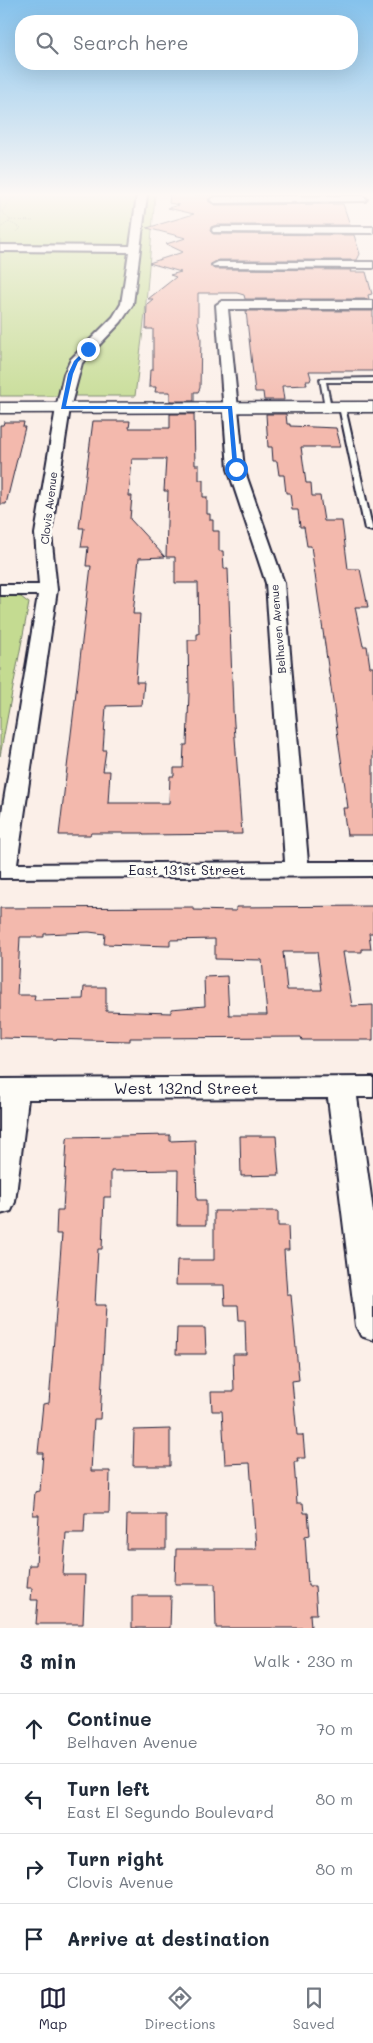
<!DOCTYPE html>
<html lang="en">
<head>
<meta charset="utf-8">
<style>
	body { margin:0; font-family:Mali,sans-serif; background:#f6f6f7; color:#1f2937 }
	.stop { position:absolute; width:15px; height:15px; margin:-11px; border:4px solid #1a73e8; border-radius:50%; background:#fff }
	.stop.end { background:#1a73e8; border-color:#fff; box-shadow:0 1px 5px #0008 }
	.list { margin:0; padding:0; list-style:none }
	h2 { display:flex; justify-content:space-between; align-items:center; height:65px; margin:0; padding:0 20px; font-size:21px }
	h2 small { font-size:16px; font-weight:400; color:#747a83 }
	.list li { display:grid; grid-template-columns:32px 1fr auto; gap:15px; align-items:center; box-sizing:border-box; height:70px; padding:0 20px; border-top:1px solid #e0e1e3 }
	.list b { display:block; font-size:19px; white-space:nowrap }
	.list p { margin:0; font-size:16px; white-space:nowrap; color:#747a83 }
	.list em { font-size:16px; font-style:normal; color:#747a83 }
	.icon { flex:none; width:28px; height:28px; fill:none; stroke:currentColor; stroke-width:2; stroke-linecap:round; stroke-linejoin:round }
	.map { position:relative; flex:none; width:373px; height:1628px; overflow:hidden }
	.search { position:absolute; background:#fff; box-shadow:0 5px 20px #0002; left:15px; right:15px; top:15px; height:55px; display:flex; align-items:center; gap:12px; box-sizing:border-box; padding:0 18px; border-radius:20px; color:#747a83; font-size:19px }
	.sheet { height:345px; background:#fff }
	nav { display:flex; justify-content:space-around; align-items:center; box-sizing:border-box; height:70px; border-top:1px solid #e0e1e3; background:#fff; font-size:14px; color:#747a83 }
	nav a { display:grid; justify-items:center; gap:2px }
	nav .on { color:#22223b }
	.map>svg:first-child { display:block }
</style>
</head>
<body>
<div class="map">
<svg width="373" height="1628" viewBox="0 0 373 1628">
	<rect width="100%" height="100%" fill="#fbefe8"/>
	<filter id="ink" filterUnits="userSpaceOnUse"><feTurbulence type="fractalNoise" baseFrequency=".02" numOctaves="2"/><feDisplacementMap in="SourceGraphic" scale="10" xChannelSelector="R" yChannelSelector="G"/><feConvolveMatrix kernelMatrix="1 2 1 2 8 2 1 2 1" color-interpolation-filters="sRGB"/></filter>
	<g filter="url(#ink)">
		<path fill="#c4db91" stroke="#737e66" d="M0,195H155L145,314L135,396H0Z
			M0,595L21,597L29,603L0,756Z"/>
		<path fill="#f3b9ad" stroke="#22223b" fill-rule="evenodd" d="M170,195H214L208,201L215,205L343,204L350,225H217L211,227L210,231L213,234L354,235L360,254L357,260H218L210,265L214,269L351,270L350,272H366L372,294L368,295L369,299H245L244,295L237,293H198V323L201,339L200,388L198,392H194V401H170V392H155L156,387H149L150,370H153V329H146L147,304L153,299H148L176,277L170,275L181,272L149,263L183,252L166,244L186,238L147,228L194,214L168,208L179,205L169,203Z
			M246,311H373V371H309L311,378L310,381H306L307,385L282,386L284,400H264L263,392H255Z
			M170,414H194L195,465H199V480H203V497H207V514H210V520H213V531H219V551H223L224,569H228L233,710L242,834L143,835V833H91L90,835H59L91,566H86L88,547H81L84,528H79L93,421H130L129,428H170ZM132,459H166L164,491H168L166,557H175V583H198L199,634H197V640H188L189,693L187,745H184L183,768H174V776H170L169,803H108L110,771H103L106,750H103L106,706L142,705L144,682H136L140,614H133L139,558L165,557L130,519L132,496H129Z
			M266,414H286L287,424H290V426L336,428L341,447H301L306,483H311L312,496H320L324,521H342L348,569H360L368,607H355L363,646H367L370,667H373V835H347L343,808H348L311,546H307L304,527H300L298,510H292L290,493H286L284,475H279L277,461H273L272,447H268Z
			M4,422H24L23,427H25L6,504H0V425H3Z
			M373,906V933H369L371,949H362V952H343L352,1006L373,1005V1040H302L301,1037L140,1038H130V1041L0,1038V908L193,907V910L236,911V907ZM89,932L105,934L104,944L170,946V940L215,939V959L262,960L267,1015H229L227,976L204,977L205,1006L171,1009V1013L106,1011V987H84L83,999L34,1000L35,995H17L20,937H44V934ZM283,952H317L322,990H287Z
			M170,1135V1141L195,1140L197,1200H206V1225H177L178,1170L111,1171V1197H104L102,1249H98L95,1305H106L100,1419H94L91,1471H110L109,1513H85L84,1533H66L63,1575H85L83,1624H36L38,1600H31L32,1588H27L29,1565H36L39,1515H33L35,1492L40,1491L43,1453H38L43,1404L49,1403L62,1234H56L57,1210H63L67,1140L68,1137Z
			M240,1136H276L279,1175L241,1176Z
			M214,1211H278V1226H288L289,1250H284L287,1295H291L299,1380L292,1381L297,1435H303L305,1458H297L298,1462H294L297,1503H303L304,1513H308L310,1535L305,1536L308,1586H315L317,1614H310L311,1628H216L215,1584H175L176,1549H256L250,1463L225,1464L222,1411H212L211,1392H234L233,1354H246L245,1320H239L238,1305H225L224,1285H176L177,1260H214Z
			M177,1328H205L206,1354H176Z
			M170,1429V1466H133L134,1430Z
			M127,1515H166V1549H126Z
			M132,1596H171L170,1628H132Z"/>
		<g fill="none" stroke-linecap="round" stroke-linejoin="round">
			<g stroke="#22223b" stroke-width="4">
				<path id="service" d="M373,378V382H326L331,407L328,409L325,407L320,379Z
					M342,405L345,407L373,531L365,529L339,407Z"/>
			</g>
			<g stroke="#22223b" stroke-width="4">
				<path id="minor" d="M137,195H147L133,304L121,322L82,363L70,408L51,534L57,590L17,864L285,862L266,583L228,469L216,305L222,301H373V309H228L244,469L284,583L308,862H373V876L0,878V824L38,595H0V585H39L35,534L56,408L64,374L71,359L113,317L121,304L129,252L0,251V245L130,246Z
					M362,196L367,199L365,201L215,203L210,200L215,197Z
					M217,227H373V233L213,232L212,230L213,228Z
					M218,262H373V268L214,267L212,265Z
					M373,1077V1097H357L373,1211V1340L361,1336L356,1326L328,1098L28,1099L15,1202L11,1211L0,1214V1079Z"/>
			</g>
			<g stroke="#22223b" stroke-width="3">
				<path id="primary" d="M373,402V412L0,413V403Z"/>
			</g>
			<path stroke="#22223b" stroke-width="1" stroke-dasharray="0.5 2" stroke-linecap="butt" d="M10,220L33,221
				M0,228L9,222
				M16,233L21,228L9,222L10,220L2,212L8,202L19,195"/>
			<use href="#service" fill="#fdfcf7" fill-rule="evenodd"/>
			<use href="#minor" fill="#fdfcf7" fill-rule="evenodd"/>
			<use href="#primary" fill="#fdfcf7" fill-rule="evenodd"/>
		</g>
	</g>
	<linearGradient id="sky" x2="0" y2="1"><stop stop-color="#85c2ec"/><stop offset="0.46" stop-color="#fdf8f5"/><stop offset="1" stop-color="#fdf8f5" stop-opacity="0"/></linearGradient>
	<rect width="373" height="423" fill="url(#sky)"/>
	<path fill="#1a73e8" d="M87,348L91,349L78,362L73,374L66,406H232L238,471L233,469L228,409H61L68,374L74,361Z"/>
	<g text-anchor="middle" stroke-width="5" stroke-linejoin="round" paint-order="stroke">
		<g font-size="11" fill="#22223b" stroke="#fdfcf7">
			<text transform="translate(49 508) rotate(-83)" y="4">Clovis Avenue</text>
			<text transform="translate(278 629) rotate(-95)" y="4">Belhaven Avenue</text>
		</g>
		<g font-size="14" fill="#22223b" stroke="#fdfcf7">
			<text x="187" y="875">East 131st Street</text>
		</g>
		<g font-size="16" fill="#22223b" stroke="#fdfcf7">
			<text x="186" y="1094">West 132nd Street</text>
		</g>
	</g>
</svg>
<div class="stop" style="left:236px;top:469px"></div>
<div class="stop end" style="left:88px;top:349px"></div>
<div class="search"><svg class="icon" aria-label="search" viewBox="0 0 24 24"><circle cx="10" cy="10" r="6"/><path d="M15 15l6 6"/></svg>Search here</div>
</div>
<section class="sheet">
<h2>3 min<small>Walk · 230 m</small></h2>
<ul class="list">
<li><svg class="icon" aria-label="ahead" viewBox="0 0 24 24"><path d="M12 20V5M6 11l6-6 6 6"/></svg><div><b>Continue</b><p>Belhaven Avenue</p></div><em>70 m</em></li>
<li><svg class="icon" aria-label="left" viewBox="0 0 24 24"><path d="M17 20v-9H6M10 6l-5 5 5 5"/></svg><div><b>Turn left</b><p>East El Segundo Boulevard</p></div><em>80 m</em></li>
<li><svg class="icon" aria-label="right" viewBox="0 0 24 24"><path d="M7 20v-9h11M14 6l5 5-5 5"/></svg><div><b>Turn right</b><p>Clovis Avenue</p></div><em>80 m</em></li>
<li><svg class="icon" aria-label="arrive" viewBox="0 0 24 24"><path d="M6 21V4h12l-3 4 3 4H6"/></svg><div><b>Arrive at destination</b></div></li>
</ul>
</section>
<nav>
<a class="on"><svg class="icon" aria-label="map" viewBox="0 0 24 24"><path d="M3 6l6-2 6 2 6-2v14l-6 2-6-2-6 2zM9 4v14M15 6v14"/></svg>Map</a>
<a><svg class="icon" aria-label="directions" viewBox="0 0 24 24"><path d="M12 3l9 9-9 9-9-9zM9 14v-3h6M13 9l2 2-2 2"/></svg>Directions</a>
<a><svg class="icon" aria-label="saved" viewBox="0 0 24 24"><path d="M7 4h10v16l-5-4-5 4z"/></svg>Saved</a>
</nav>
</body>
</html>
